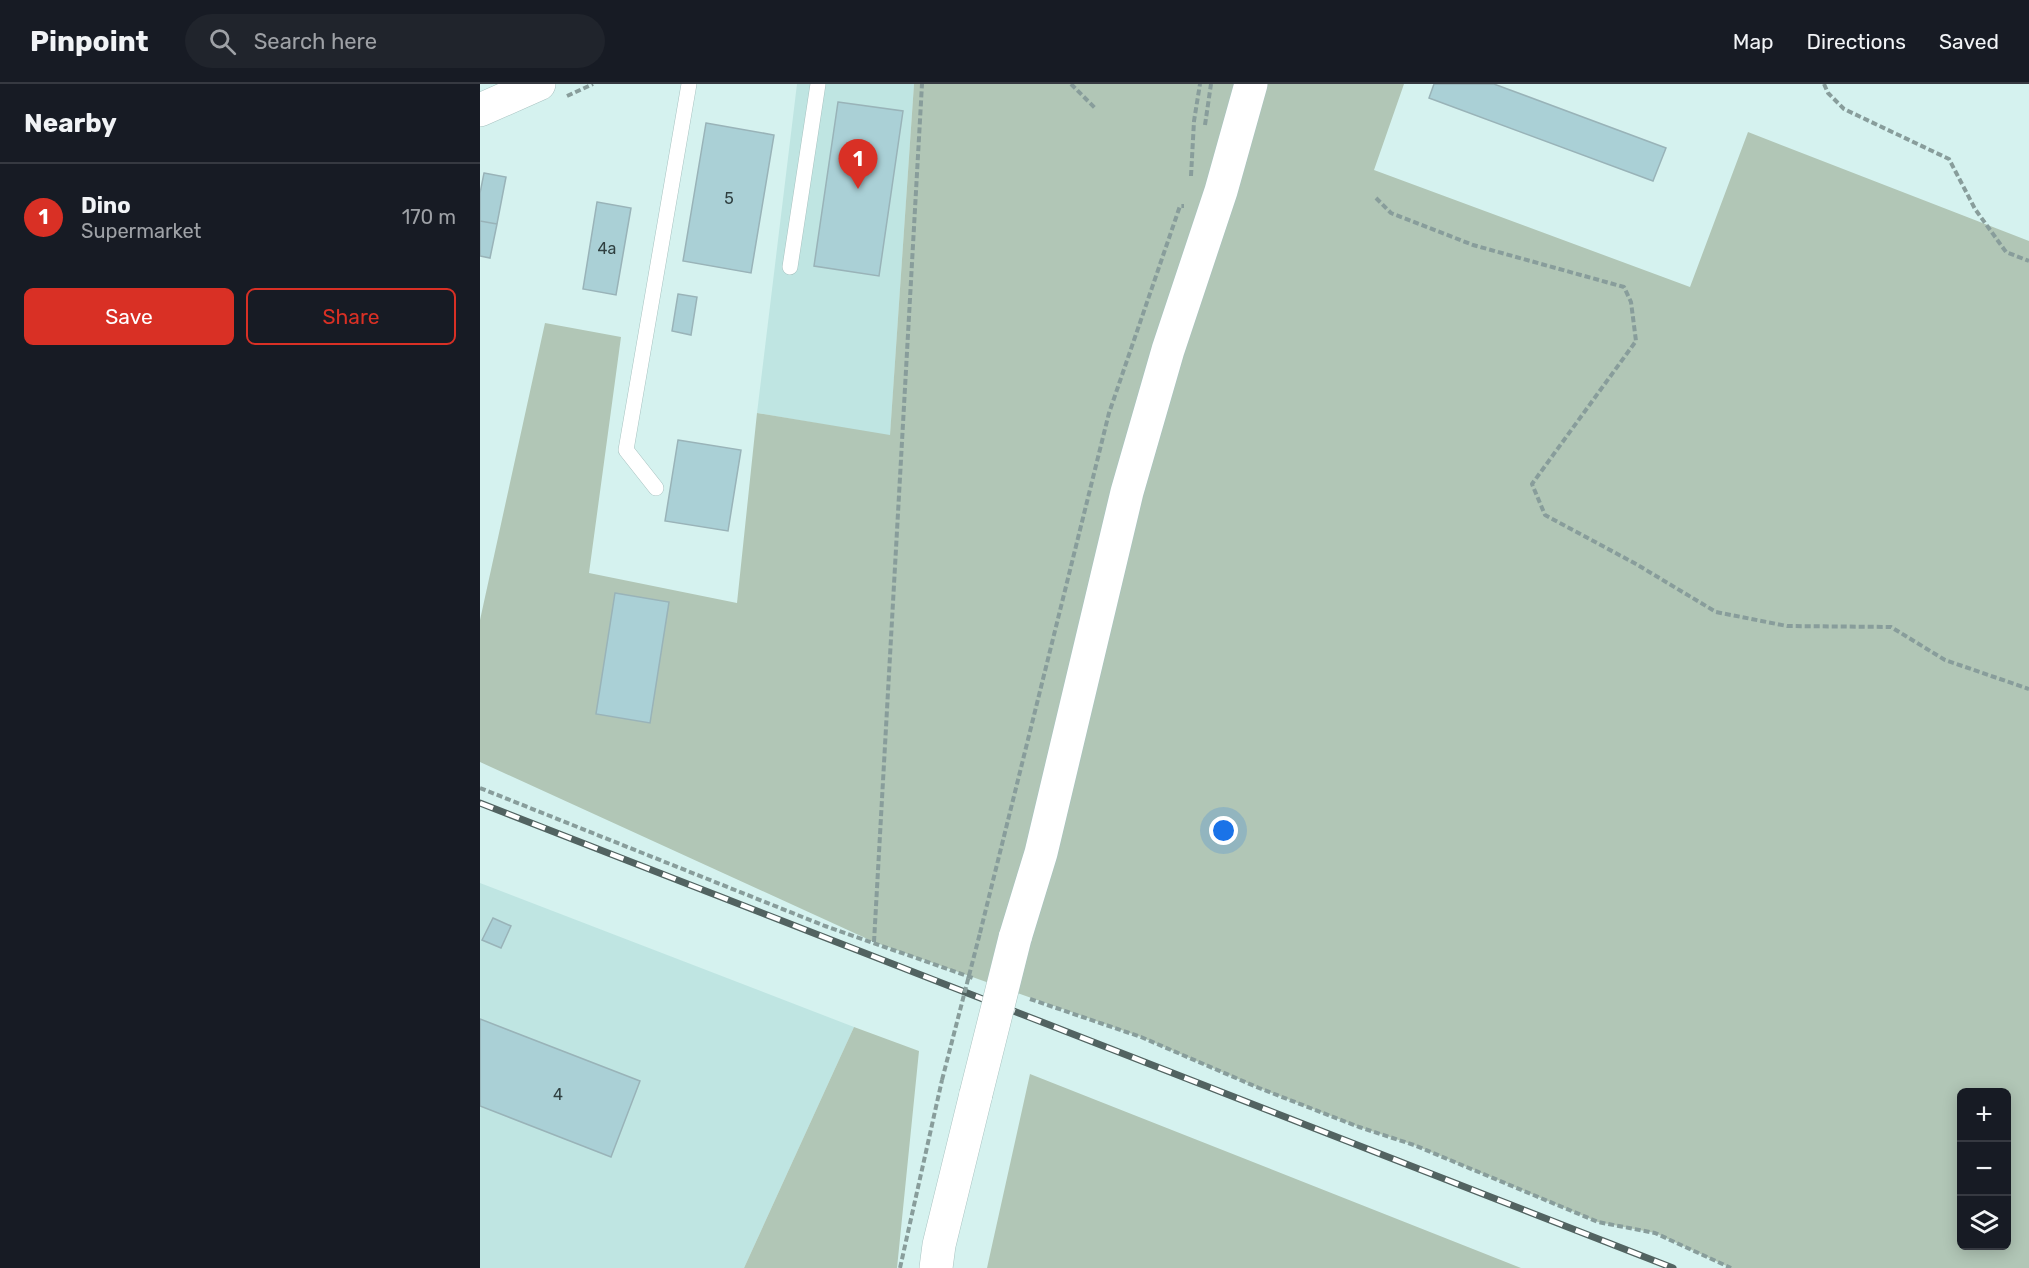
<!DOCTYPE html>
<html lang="en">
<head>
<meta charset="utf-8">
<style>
	body { margin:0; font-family:Rubik,sans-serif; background:#20242c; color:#f1f3f6 }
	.controls { position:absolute; right:18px; bottom:18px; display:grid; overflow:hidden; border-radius:9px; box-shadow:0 3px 15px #0003 }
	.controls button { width:54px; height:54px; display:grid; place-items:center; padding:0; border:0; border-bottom:2px solid #363941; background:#171b24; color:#f1f3f6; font:30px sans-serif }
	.you { position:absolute; left:744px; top:747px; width:21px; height:21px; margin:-15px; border:4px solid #fff; border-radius:50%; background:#1a73e8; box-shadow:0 0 0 9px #1a73e833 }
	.badge { display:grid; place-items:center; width:39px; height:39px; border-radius:50%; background:#d93025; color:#fff; font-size:20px; font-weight:700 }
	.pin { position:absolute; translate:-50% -50px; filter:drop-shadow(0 2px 3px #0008) }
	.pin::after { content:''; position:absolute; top:32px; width:21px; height:18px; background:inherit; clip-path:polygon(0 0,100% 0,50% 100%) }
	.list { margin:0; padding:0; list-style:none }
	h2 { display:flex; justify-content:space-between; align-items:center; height:78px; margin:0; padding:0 24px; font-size:26px }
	h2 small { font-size:20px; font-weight:400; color:#9ea1a6 }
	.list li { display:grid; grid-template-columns:39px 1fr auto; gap:18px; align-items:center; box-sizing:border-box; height:108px; padding:0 24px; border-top:2px solid #363941 }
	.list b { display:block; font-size:22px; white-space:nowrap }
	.list p { margin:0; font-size:20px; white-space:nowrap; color:#9ea1a6 }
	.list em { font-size:20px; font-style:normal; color:#9ea1a6 }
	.actions { display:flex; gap:12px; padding:18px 24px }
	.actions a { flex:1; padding:14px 0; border:2px solid #d93025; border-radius:9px; text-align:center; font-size:21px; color:#d93025 }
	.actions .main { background:#d93025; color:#fff }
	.icon { flex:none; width:33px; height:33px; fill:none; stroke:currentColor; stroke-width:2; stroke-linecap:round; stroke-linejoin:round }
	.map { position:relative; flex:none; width:1549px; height:1184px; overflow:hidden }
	header { display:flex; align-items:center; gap:36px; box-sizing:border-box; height:84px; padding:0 30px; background:#171b24; border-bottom:2px solid #363941 }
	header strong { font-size:28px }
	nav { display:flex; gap:33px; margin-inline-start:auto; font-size:21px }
	.search { width:420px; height:54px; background:#20242c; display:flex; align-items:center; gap:15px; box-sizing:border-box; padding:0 21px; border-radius:33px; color:#9ea1a6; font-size:22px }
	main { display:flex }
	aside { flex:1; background:#171b24 }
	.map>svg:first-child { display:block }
</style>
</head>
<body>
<header>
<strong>Pinpoint</strong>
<div class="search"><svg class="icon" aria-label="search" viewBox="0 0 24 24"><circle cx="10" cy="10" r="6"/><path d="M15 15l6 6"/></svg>Search here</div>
<nav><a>Map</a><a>Directions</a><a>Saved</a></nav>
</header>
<main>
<aside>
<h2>Nearby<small></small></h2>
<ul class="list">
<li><span class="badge">1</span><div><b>Dino</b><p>Supermarket</p></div><em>170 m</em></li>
</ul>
<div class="actions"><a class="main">Save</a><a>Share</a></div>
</aside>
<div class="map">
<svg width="1549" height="1184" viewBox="0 0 1549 1184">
	<rect width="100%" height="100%" fill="#d5f2ef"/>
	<path fill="#bfe5e2" d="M317,0H434L410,352L277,329Z
		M0,799L374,943L264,1184H0Z"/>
	<path fill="#b1c6b6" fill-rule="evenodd" d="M434,0H924L894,86L1210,203L1268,48L1549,157V1184H1251L1175,1149L1118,1138L934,1061L879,1043L779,1004L661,953L394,858L0,678V536L65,239L141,253L109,489L257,519L277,329L410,351ZM1482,1008H1526V1162H1482Z
		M374,943L439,967L417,1184H264Z
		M550,990L1041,1184H507Z"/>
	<path fill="#aad0d6" stroke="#99b3b8" stroke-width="1.5" d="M954,0H1014L1186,64L1173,97L949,14Z
		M358,18L423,27L399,192L334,182Z
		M226,39L294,51L271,189L203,177Z
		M4,89L26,93L17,140L0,137V109Z
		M117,118L151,124L136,211L103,205Z
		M0,137L17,140L10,174L0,172Z
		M198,210L217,213L211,251L192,247Z
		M198,356L261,366L248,447L185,437Z
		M135,509L189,518L170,639L116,630Z
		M13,834L31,842L21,864L2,856Z
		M0,935L160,997L131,1073L0,1022Z"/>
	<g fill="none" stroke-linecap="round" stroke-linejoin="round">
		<g stroke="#a7c2c0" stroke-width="16">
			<path id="lane" d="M310,183L338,0
				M176,404L146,366L209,0"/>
		</g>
		<g stroke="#a7c2c0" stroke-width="34">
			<path id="secondary" d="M0,26L59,0
				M535,854L561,769L647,408L688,266L741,107L771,0
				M456,1184L459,1161L496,1010"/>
		</g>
		<path stroke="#889d9b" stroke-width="4" stroke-dasharray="6 3" stroke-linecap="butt" d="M591,0L616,25
			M1344,0L1348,9L1364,25L1469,75L1495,125L1526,168L1549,177
			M87,12L113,0
			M725,41L731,0
			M711,92L714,37L720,0
			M896,114L911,129L993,161L1144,203L1151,218L1156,257L1052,400L1065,431L1156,480L1236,528L1307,542L1411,543L1465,576L1549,605
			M0,704L345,842L493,894
			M500,849L629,329L700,122H704
			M394,858L442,0
			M550,915L661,953L779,1004L879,1043L934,1061L1118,1138L1175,1149L1251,1184
			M420,1184L462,996"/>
		<use href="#lane" stroke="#fff" stroke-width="15"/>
		<use href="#secondary" stroke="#fff" stroke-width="33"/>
		<g stroke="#526361" stroke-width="7">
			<path id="rail" d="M0,719L1193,1184"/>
		</g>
		<use href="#rail" stroke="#fff" stroke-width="4.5" stroke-dasharray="14" stroke-linecap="butt"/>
		<g stroke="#a7c2c0" stroke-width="34" stroke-linecap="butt">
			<path id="secondary-bridge" d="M496,1010L535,854"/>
		</g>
		<path stroke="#889d9b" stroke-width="4" stroke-dasharray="6 3" stroke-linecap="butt" d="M462,996L500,849"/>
		<use href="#secondary-bridge" stroke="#fff" stroke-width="33"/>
	</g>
	<g text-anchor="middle" stroke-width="6" stroke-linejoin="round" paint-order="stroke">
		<g font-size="16" fill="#2f3f40">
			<text x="249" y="120">5</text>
			<text x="127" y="170">4a</text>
			<text x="78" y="1016">4</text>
		</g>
	</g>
</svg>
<div class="controls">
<button>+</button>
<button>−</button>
<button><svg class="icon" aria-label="layers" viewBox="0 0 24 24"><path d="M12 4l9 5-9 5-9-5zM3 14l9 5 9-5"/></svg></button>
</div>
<div class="you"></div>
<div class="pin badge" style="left:378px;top:105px">1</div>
</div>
</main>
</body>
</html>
